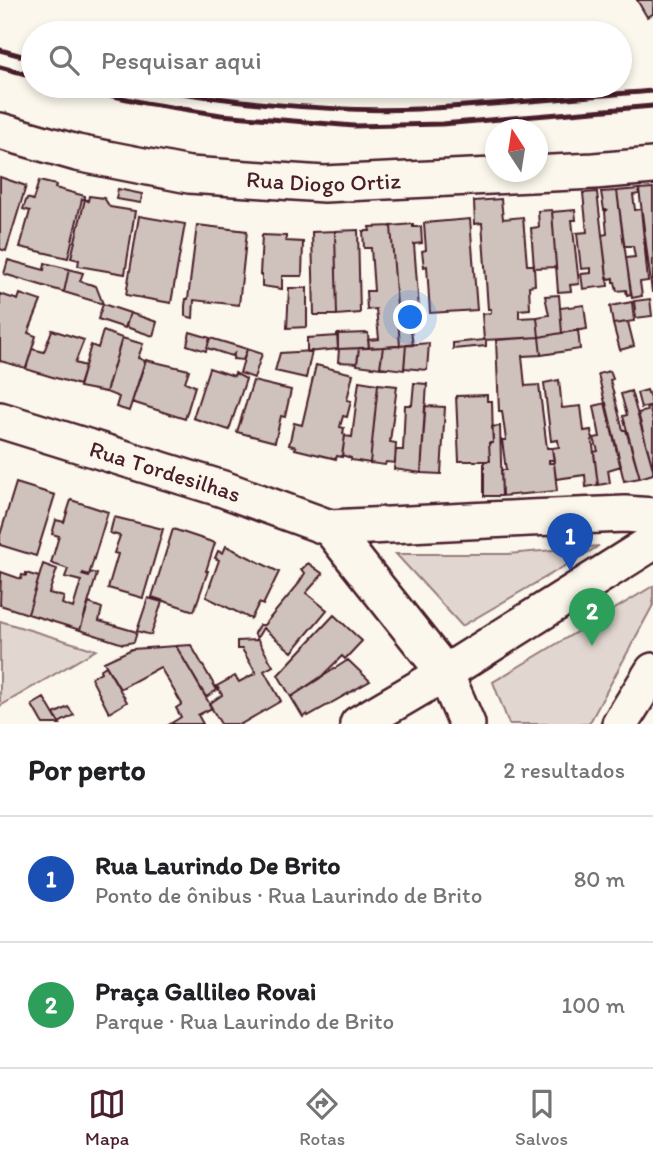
<!DOCTYPE html>
<html lang="pt">
<head>
<meta charset="utf-8">
<style>
	body { margin:0; font-family:Itim,sans-serif; background:#f6f6f6; color:#202124 }
	.compass { position:absolute; left:485px; top:119px; width:63px; height:63px; border-radius:50%; background:#fff; box-shadow:0 4px 10px #0003; rotate:348deg }
	.you { position:absolute; left:411px; top:318px; width:24px; height:24px; margin:-18px; border:5px solid #fff; border-radius:50%; background:#1a73e8; box-shadow:0 0 0 10px #1a73e833 }
	.badge { display:grid; place-items:center; width:46px; height:46px; border-radius:50%; background:#4a1f2b; color:#fff; font-size:23px; font-weight:700 }
	.pin { position:absolute; translate:-50% -58px; filter:drop-shadow(0 2px 4px #0008) }
	.pin::after { content:''; position:absolute; top:37px; width:24px; height:21px; background:inherit; clip-path:polygon(0 0,100% 0,50% 100%) }
	.list { margin:0; padding:0; list-style:none }
	h2 { display:flex; justify-content:space-between; align-items:center; height:91px; margin:0; padding:0 28px; font-size:30px }
	h2 small { font-size:23px; font-weight:400; color:#757577 }
	.list li { display:grid; grid-template-columns:46px 1fr auto; gap:21px; align-items:center; box-sizing:border-box; height:126px; padding:0 28px; border-top:2px solid #e0e0e0 }
	.list b { display:block; font-size:26px; white-space:nowrap }
	.list p { margin:0; font-size:23px; white-space:nowrap; color:#757577 }
	.list em { font-size:23px; font-style:normal; color:#757577 }
	.icon { flex:none; width:38px; height:38px; fill:none; stroke:currentColor; stroke-width:2; stroke-linecap:round; stroke-linejoin:round }
	.map { position:relative; flex:none; width:653px; height:724px; overflow:hidden }
	.search { position:absolute; background:#fff; box-shadow:0 4px 10px #0003; left:21px; right:21px; top:21px; height:77px; display:flex; align-items:center; gap:18px; box-sizing:border-box; padding:0 24px; border-radius:38px; color:#757577; font-size:26px }
	.sheet { height:343px; background:#fff }
	nav { display:flex; justify-content:space-around; align-items:center; box-sizing:border-box; height:98px; border-top:2px solid #e0e0e0; background:#fff; font-size:19px; color:#757577 }
	nav a { display:grid; justify-items:center; gap:4px }
	nav .on { color:#4a1f2b }
	.map>svg:first-child { display:block }
</style>
</head>
<body>
<div class="map">
<svg width="653" height="724" viewBox="0 0 653 724">
	<rect width="100%" height="100%" fill="#fbf7ec"/>
	<filter id="ink" filterUnits="userSpaceOnUse"><feTurbulence type="fractalNoise" baseFrequency=".0143" numOctaves="2"/><feDisplacementMap in="SourceGraphic" scale="14" xChannelSelector="R" yChannelSelector="G"/><feConvolveMatrix kernelMatrix="1 2 1 2 8 2 1 2 1" color-interpolation-filters="sRGB"/></filter>
	<g filter="url(#ink)">
		<path fill="#e2d7d0" stroke="#967b7e" stroke-width="2" d="M599,546L462,626L396,554H508Z
			M653,586V605L589,724H509L493,682Z
			M0,621L96,650L0,706Z"/>
		<path fill="#cfc2bc" stroke="#4a1f2b" stroke-width="2" d="M637,0H653V14L647,17Z
			M0,177L26,186L6,251L0,249Z
			M39,181L56,185L55,188L85,196V199H82L68,258L20,247L30,211L23,209L27,198L33,200Z
			M653,188V292H652L639,189Z
			M118,189L142,194L141,203L116,199Z
			M639,189V194L633,195L635,210L641,209L648,281L640,282L642,296L632,298L626,258L635,257L633,246H624L617,191Z
			M617,191L631,294L627,295L626,290L617,291L615,282H613V278L609,279L607,275L602,235L607,234L605,212L607,210H604L601,192Z
			M597,192L608,286L583,289L581,274L591,273V268L581,269L577,233L587,232L583,193Z
			M89,196L104,198L110,207L135,211L125,274L78,266L79,260L71,258L85,199L88,201Z
			M501,199L503,219L523,217L527,265H534L535,285L529,286L530,309L519,310V318L537,317L539,337L484,340L482,314L491,313V309H488L482,223L475,224L474,201Z
			M552,210L556,267L534,268L531,228L539,227L538,211Z
			M575,210L576,220H572L579,284L570,285L571,291L558,292L552,212Z
			M139,216L185,224L171,303L126,295Z
			M470,219L477,310L430,313L427,266L424,267L422,251L426,250L424,223Z
			M413,224V227H421L422,243L414,244L420,322L410,323L413,345L400,346L391,226Z
			M197,225L247,231L239,305L194,300L193,318L185,316V306L186,299H188Z
			M391,226L400,346L369,348L368,340L379,339L376,309L367,310L366,291H374L371,248H364L363,231H370L369,227Z
			M358,230L360,313L337,315L335,231Z
			M335,231L337,315H314L312,232Z
			M262,235L286,236V241L303,242L302,276H282V289L262,286V275H260Z
			M8,260L44,270L45,263L69,269L64,292L4,274Z
			M69,269L83,273L80,281L96,286L103,304L64,292Z
			M289,288H307V327L287,328Z
			M0,294L18,300L20,294L41,301L28,333L36,336L26,368L0,361Z
			M559,295L562,333L539,337L537,317L549,315L545,296Z
			M650,299L652,316L636,318L634,301Z
			M632,302L634,321L613,324L610,306Z
			M103,304L130,313L125,328L98,319Z
			M584,305L587,329L562,333L560,308Z
			M130,313L157,322L153,336L126,327Z
			M628,322L634,346L620,350L613,324Z
			M52,330L84,340L75,363L85,366L79,385L26,369L32,349L44,352Z
			M578,330L580,349L541,355L539,337Z
			M103,331L122,338L106,392L79,387L91,345L98,348Z
			M190,332L210,338L206,351L187,345Z
			M368,333L369,348L338,349L337,334Z
			M338,336V349L307,352V338Z
			M539,337L541,355L522,356L525,386L539,385L547,448H552L554,460H549V463H554L557,491L502,496L501,470H506L502,440H506L502,411H499L496,340Z
			M122,338L143,344L138,358L145,361L129,411L116,407L119,397L106,392Z
			M210,338L247,349L243,360L233,359L234,354L232,356L207,348Z
			M484,340H486V346L453,349V343Z
			M429,343L427,370L404,368L406,345Z
			M406,345L404,370L380,367L383,347Z
			M383,347L380,368L357,365L359,348Z
			M359,348L357,363L338,362L339,349Z
			M247,349L262,354L254,378L240,373Z
			M312,351L306,378L275,371L280,353Z
			M146,360L189,370L185,382L195,386L185,419L132,402Z
			M316,365L353,374L347,400L351,401L347,417L343,416L340,427L344,428L343,434L345,435L342,457L337,456L336,459L295,449L296,447L289,445L294,423L302,425Z
			M209,368L234,376L235,373L246,379L229,430L193,418Z
			M610,371L613,379L610,380L623,430H626L640,478L624,481L598,374Z
			M559,380L562,408L581,406L584,431L591,430L598,485L586,487L585,475L556,479L552,448L559,447L558,440L551,441L544,383Z
			M253,381L291,390L285,417L281,416L275,442L237,432Z
			M359,381L378,384L370,463L351,460V458L342,455L345,436L352,437Z
			M414,383L427,384L421,473L394,469L396,450H403L405,405H412Z
			M378,384L397,386L390,442L396,443L395,463L386,462L385,465L370,463Z
			M647,390L652,405L641,408L637,393Z
			M631,391L653,469V474L640,478L623,416L627,415L621,394Z
			M487,395V401H492L493,443H489L490,461H459L456,396Z
			M606,403L621,466L608,470L610,483L598,485L594,452L598,451L594,438L600,437L594,406Z
			M425,406L445,407L441,474L421,473Z
			M652,406L653,409L650,410L653,422V469L638,413L647,411L646,408Z
			M500,426L502,496H484V461H490L489,443H493L492,427Z
			M16,483L55,495L36,556L0,545V535Z
			M71,500L108,512L89,575L83,573L82,575L89,577L90,572L97,574L80,630L28,614L43,564L57,569L49,593L64,597L62,604L73,608L81,581L65,577L68,569L51,563L59,536L52,534L56,520L64,522Z
			M114,517L163,529L143,598L108,588L118,554L114,553L120,536L110,533Z
			M173,529L215,543L206,571H208L194,611L152,597Z
			M226,546L279,572L263,605L259,603L251,619L206,597L219,560L215,558L218,551L223,553Z
			M308,563L323,574L306,593L327,610L292,652L263,628L257,638L254,633L259,625H264L297,586L305,573L301,570Z
			M1,572L21,579L22,575L26,576V573L39,577L28,614L0,605Z
			M148,598L162,602L151,635L137,631Z
			M89,603L102,608L99,621L137,632L134,642L123,644L80,630Z
			M334,615L362,641L345,659L342,656L322,676L291,697L278,675Z
			M258,640L273,666L264,671L281,701L241,724H221L209,704L222,695L217,686L235,676L239,682L256,673L242,649H237V641Z
			M191,645L217,690L206,697L176,646Z
			M176,646L212,708L198,715L203,724H170L181,717L176,708L182,704L160,667L120,689L104,662L132,649Z
			M348,660L370,681L308,716L307,714L303,717L291,697Z
			M106,666L127,702L109,713L91,678L101,672L100,670Z
			M44,698L57,720L60,724H43L41,721L32,705Z
			M68,707L74,715L59,723L54,714Z"/>
		<g fill="none" stroke-linecap="round" stroke-linejoin="round">
			<g stroke="#4a1f2b" stroke-width="40">
				<g id="minor">
					<path id="s1" d="M0,131L77,153L189,175L324,184L594,171L653,166"/>
					<path id="s2" d="M0,420L223,489L330,528L529,518L625,514L653,516"/>
					<path d="M330,528L445,673L467,724"/>
					<path d="M358,724L445,673L653,542"/>
					<path d="M620,724L653,671"/>
				</g>
			</g>
			<use href="#minor" stroke="#fbf7ec" stroke-width="35"/>
			<path stroke="#4a1f2b" stroke-width="5" d="M0,50L33,59
				M0,67L33,76
				M69,86L145,103L221,115L354,126L442,124L653,106
				M136,86C229,101 324,113 418,109C496,105 575,97 653,91"/>
		</g>
	</g>
	<g text-anchor="middle" stroke-width="7" stroke-linejoin="round" paint-order="stroke">
		<g font-size="23" fill="#4a1f2b" stroke="#fbf7ec">
			<text dy="8" stroke="none"><textPath href="#s1" startOffset="329">Rua Diogo Ortiz</textPath></text>
			<text dy="8" stroke="none"><textPath href="#s2" startOffset="173">Rua Tordesilhas</textPath></text>
		</g>
	</g>
</svg>
<svg class="compass" viewBox="-18 -18 36 36"><path d="M0-13l5 13h-10z" fill="#e53935"/><path d="M0 13l5-13h-10z" fill="#757577"/></svg>
<div class="you"></div>
<div class="pin badge" style="left:570px;top:571px;background:#1a4fb4">1</div>
<div class="pin badge" style="left:592px;top:646px;background:#2e9e5b">2</div>
<div class="search"><svg class="icon" aria-label="search" viewBox="0 0 24 24"><circle cx="10" cy="10" r="6"/><path d="M15 15l6 6"/></svg>Pesquisar aqui</div>
</div>
<section class="sheet">
<h2>Por perto<small>2 resultados</small></h2>
<ul class="list">
<li><span class="badge" style="background:#1a4fb4">1</span><div><b>Rua Laurindo De Brito</b><p>Ponto de ônibus · Rua Laurindo de Brito</p></div><em>80 m</em></li>
<li><span class="badge" style="background:#2e9e5b">2</span><div><b>Praça Gallileo Rovai</b><p>Parque · Rua Laurindo de Brito</p></div><em>100 m</em></li>
</ul>
</section>
<nav>
<a class="on"><svg class="icon" aria-label="map" viewBox="0 0 24 24"><path d="M3 6l6-2 6 2 6-2v14l-6 2-6-2-6 2zM9 4v14M15 6v14"/></svg>Mapa</a>
<a><svg class="icon" aria-label="directions" viewBox="0 0 24 24"><path d="M12 3l9 9-9 9-9-9zM9 14v-3h6M13 9l2 2-2 2"/></svg>Rotas</a>
<a><svg class="icon" aria-label="saved" viewBox="0 0 24 24"><path d="M7 4h10v16l-5-4-5 4z"/></svg>Salvos</a>
</nav>
</body>
</html>
